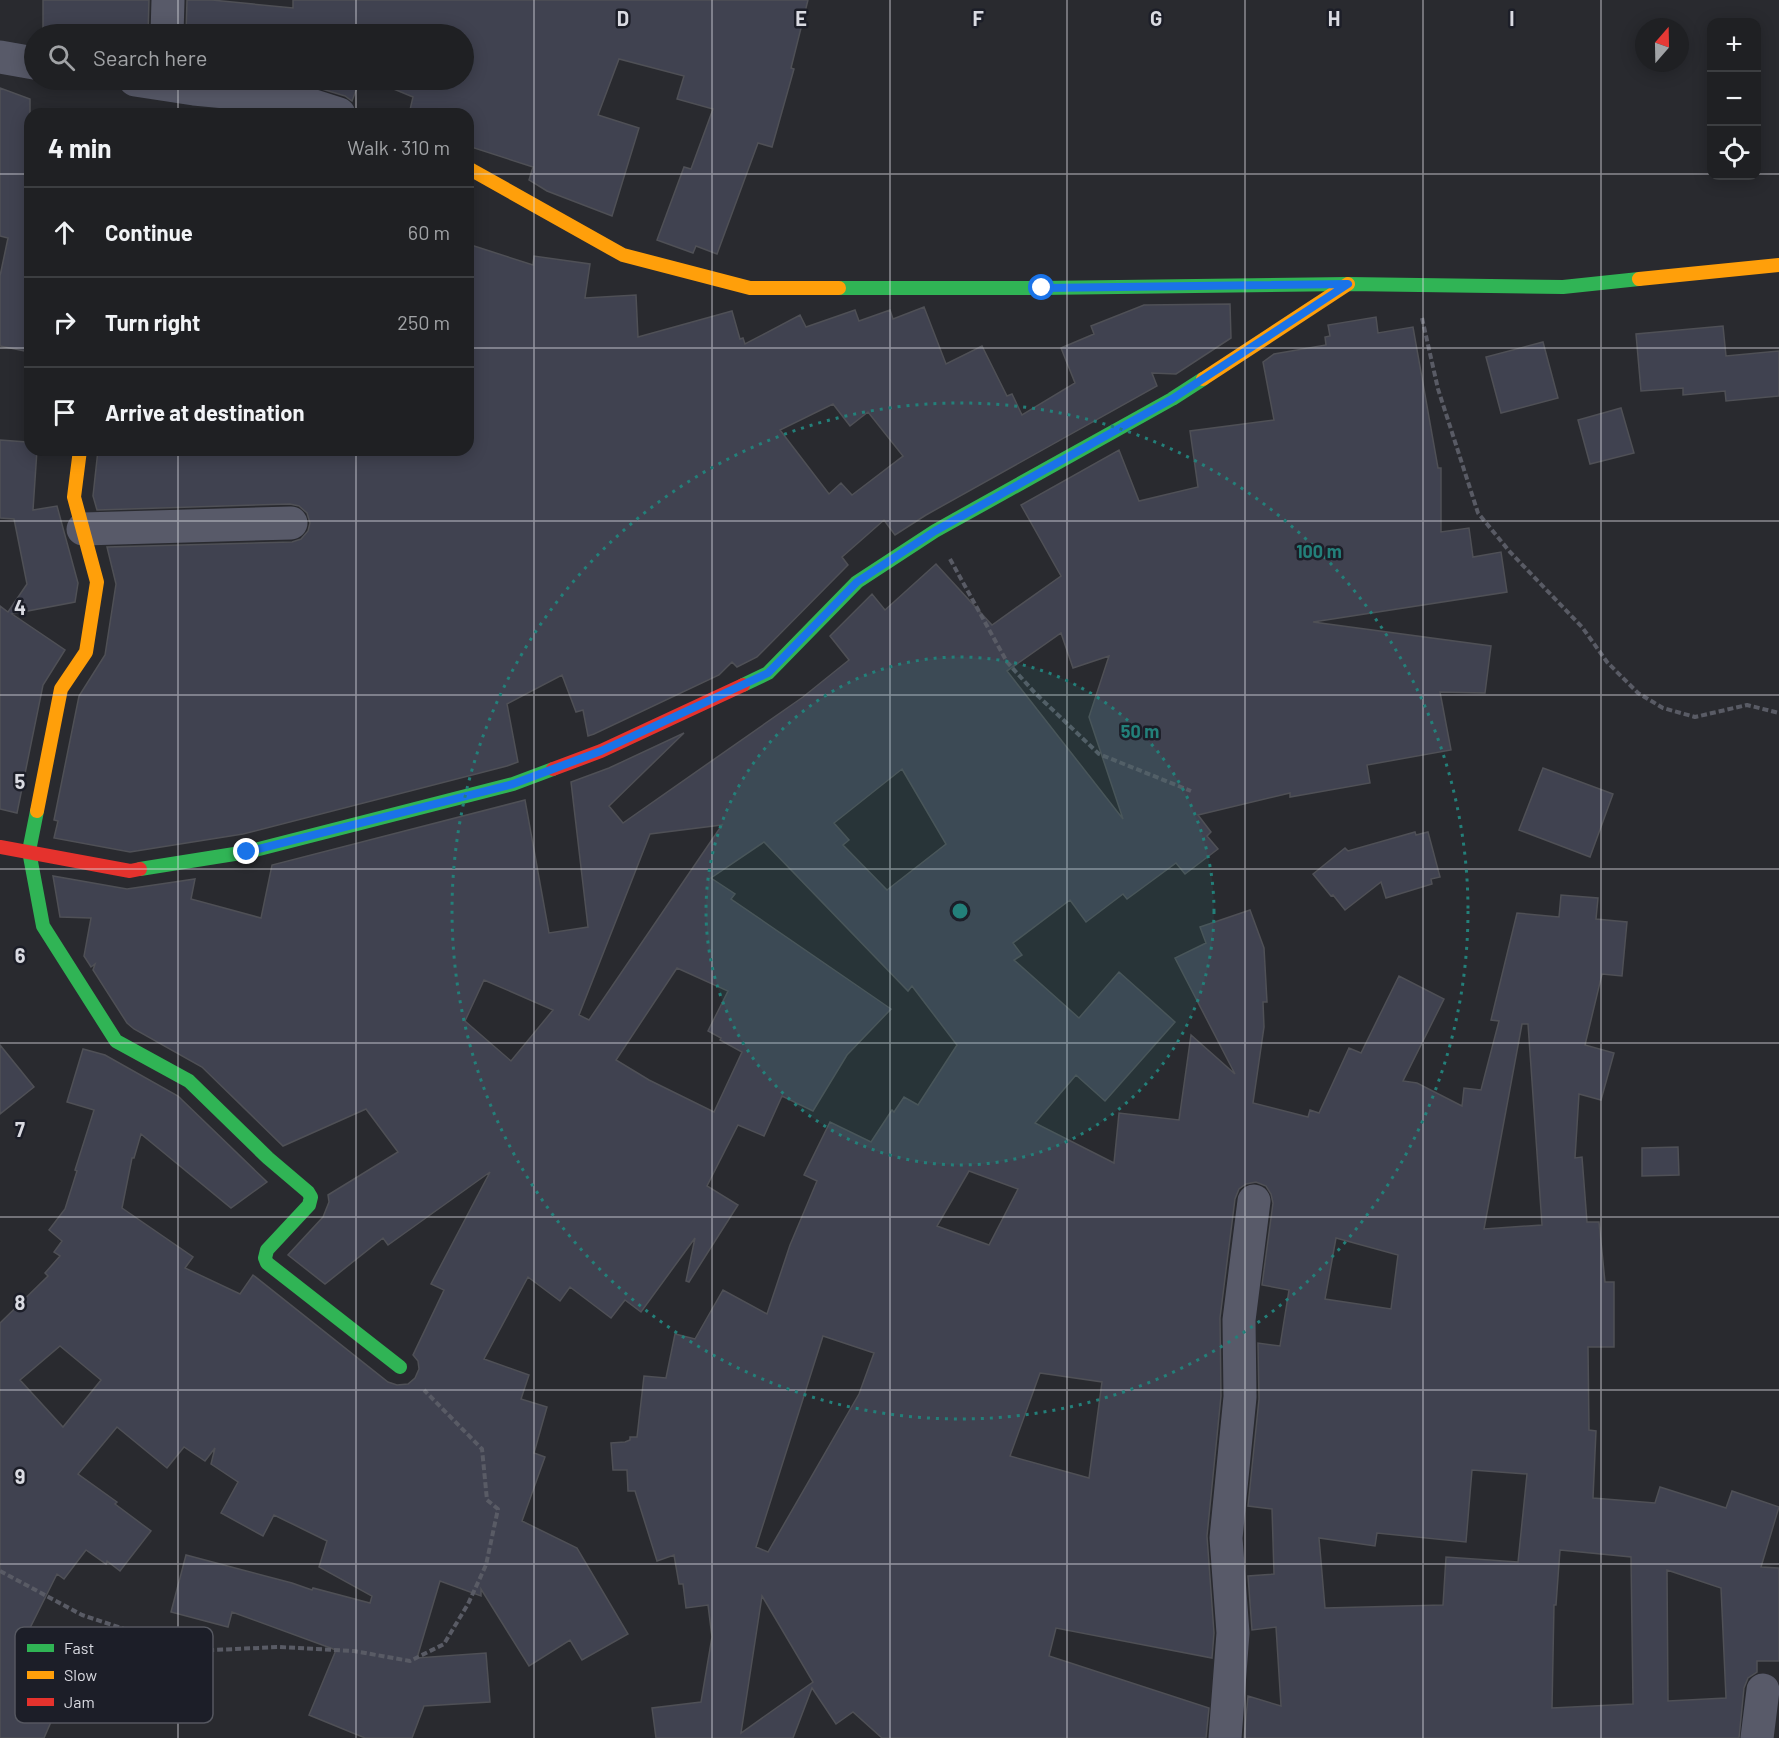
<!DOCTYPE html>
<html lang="en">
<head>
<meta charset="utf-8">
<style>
	body { margin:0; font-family:Barlow,sans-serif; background:#2c2d30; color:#f1f3f6 }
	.controls { position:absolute; right:18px; top:18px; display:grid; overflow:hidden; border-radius:12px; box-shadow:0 3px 15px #0003 }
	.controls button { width:54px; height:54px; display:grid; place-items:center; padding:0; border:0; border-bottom:2px solid #3c3e41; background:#1f2023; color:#f1f3f6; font:30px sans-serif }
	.compass { position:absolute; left:1635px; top:18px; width:54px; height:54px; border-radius:50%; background:#1f2023; box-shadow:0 3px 15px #0003; rotate:20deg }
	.stop { position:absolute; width:18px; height:18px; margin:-14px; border:4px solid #1a73e8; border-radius:50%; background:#fff }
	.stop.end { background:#1a73e8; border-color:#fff; box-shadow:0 2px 6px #0008 }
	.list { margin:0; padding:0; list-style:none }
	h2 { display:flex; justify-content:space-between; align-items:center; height:78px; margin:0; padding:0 24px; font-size:26px }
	h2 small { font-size:20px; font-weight:400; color:#a1a3a6 }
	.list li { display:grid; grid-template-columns:39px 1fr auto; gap:18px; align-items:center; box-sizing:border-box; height:90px; padding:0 24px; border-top:2px solid #3c3e41 }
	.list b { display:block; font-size:22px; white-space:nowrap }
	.list em { font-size:20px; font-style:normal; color:#a1a3a6 }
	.icon { flex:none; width:33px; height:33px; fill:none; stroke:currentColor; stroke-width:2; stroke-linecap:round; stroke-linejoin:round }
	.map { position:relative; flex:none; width:1779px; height:1738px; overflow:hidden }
	.search { position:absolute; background:#1f2023; box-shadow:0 3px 15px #0003; left:24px; top:24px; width:450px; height:66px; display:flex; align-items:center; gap:15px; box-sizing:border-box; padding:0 21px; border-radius:33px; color:#a1a3a6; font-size:22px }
	.panel { position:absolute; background:#1f2023; box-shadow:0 3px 15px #0003; left:24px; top:108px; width:450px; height:348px; border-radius:18px }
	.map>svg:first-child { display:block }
</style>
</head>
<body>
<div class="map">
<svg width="1779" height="1738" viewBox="0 0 1779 1738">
	<rect width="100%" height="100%" fill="#292a2f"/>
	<path fill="#404250" stroke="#4f5056" stroke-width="1.5" fill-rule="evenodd" d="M43,0H149L148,34H43Z
		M187,0H212L293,8V0H808L791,68L794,69L772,147L758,143L717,254L696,246L693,253L657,240L684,167L691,169L713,109L677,99L684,76L619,59L598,115L639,128L612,216L547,191L529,180L533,167L468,146V114H409L413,97L372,80H464V34H186Z
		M292,80H360L352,101L345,96Z
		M0,88L30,99V352L0,346V276L8,238L0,236Z
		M468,244L533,265L534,256L590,264L585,298L636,295L638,337L732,311L740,339L743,338L745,344L800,315L806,327L855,310L859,321L890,310L893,319L924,307L946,364L982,346L1007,396L1012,394L1022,415L1075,383L1061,348L1094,334L1091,326L1144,305L1230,304L1231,338L1176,374L1152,373L1157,386L926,515L895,535L884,520L842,557L848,565L757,657L737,667L732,662L719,675L594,734L588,736L583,710L576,712L562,675L507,704L518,762L507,766L243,834L130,852L54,838L58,821L54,820L79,696L105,655L116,584L107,547L292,542L301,539L308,531L310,523L307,513L299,506L290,504L97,510L93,496L98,450H468ZM833,404L850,426L868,412L903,456L852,495L841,483L829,494L780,430Z
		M1376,317L1378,333L1413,327L1438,468H1441V532L1469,528L1473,557L1501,552L1507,592L1313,622L1491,646L1485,693L1440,692L1451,750L1367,765L1370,783L1290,797V793L1198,815L1211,832L1207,836L1218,849L1185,874L1176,863L1127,899L1123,894L1086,922L1070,900L1013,943L1022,955L1014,960L1079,1018L1119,972L1175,1022L1105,1101L1076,1075L1035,1123L1114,1163L1119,1113L1179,1120L1191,1035L1235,1074L1175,958L1206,943L1200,927L1250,910L1264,948L1267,1002H1263L1264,1027L1253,1103L1308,1117L1310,1110L1319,1113L1349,1048L1361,1053L1399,976L1444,999L1403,1081L1417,1083L1462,1106L1464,1088L1481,1090L1499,1021L1491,1020L1517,913L1559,917L1561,895L1598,898L1596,919L1627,922L1622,976L1602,974L1585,1045L1614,1053L1601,1100L1579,1094L1575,1158L1582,1157L1587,1222H1599L1605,1282H1614V1347H1588L1589,1430L1596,1431L1593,1498L1655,1503L1660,1487L1726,1508L1732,1491L1779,1507L1761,1567L1779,1568V1661H1757V1672L1748,1678L1744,1688L1739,1738H1244L1248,1696L1281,1706L1276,1627L1252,1630L1248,1576L1274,1574L1272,1509L1248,1506L1259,1399L1258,1343L1280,1346L1289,1290L1262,1285L1273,1203L1271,1194L1266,1186L1256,1182L1246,1184L1239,1189L1235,1199L1220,1318L1221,1396L1207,1536L1214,1633L1212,1658L1056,1628L1049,1656L1209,1708L1206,1738H882L853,1712L836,1724L812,1688L793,1738H656L652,1708L701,1702L712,1637L708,1605L686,1608L683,1584H679L674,1555L657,1561L635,1491H628L627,1470H613L611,1443L625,1442L630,1440V1437H637L644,1376L666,1378L675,1334L695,1339L723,1290L767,1314L790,1245L817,1181L804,1175L830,1122L871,1142L892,1110L894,1112L904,1097L918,1105L957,1045L912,986L908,991L764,842L711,878L735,894L731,899L891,1009L847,1055L813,1111L782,1096L764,1136L738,1125L707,1186L738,1205L689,1282L686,1281L695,1238L641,1312L625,1300L611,1318L570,1287L560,1301L528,1277L484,1359L529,1375L521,1399L547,1407L534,1453L545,1457L522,1521L577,1548L628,1634L582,1660L570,1640L529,1666L481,1589V1596L440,1581L417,1658L486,1653L490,1702L424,1706L412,1738H365L309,1715L336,1650L232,1612L228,1627L171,1612L186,1555L292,1583L312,1590L313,1588L370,1603L372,1596L319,1567L327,1541L274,1515L263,1536L221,1513L238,1482L211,1464L215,1448L205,1461L184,1447L167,1468L117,1427L78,1474L117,1502L115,1504L151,1531L120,1571L107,1561L106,1564L86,1550L64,1579L57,1574L26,1636L83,1655L70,1694L64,1692L44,1738H0V1323L48,1276L45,1273L60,1256L54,1252L62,1241L49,1230L65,1209L77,1171L75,1170L94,1110L67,1102L83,1049L105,1055L178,1096L267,1182L231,1208L141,1134L134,1158H132L122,1208L193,1257L185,1268L240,1294L253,1275L388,1382L397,1385L408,1384L415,1378L419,1369L418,1361L413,1355L444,1290L431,1284L490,1172L388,1245L383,1238L325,1284L288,1255L323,1217L329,1202L328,1195L398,1152L366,1109L283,1146L202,1067L134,1029L127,1023L93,970L95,964L91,967L84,956L91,918L60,917L53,876L127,889L195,879L191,899L261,918L272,865L525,800L549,933L588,927L571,782L609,768L684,733L609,806L623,823L803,697L849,660L830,636L872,594L885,610L936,564L992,625L1061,576L1021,505L1119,450L1139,501L1198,487L1190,431L1274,420L1263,362L1274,354L1326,345L1325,337L1330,336L1328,325ZM1061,633L1073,668L1109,656L1089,717L1123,819L1007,671ZM902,769L946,844L887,890L843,845L849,840L834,823ZM722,825L589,1020L579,1015L650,834ZM677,968L728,991L708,1031L721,1038L720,1040L742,1052L714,1112L649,1080L616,1060ZM484,980L553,1010L511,1061L465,1021ZM1522,1024H1528L1542,1225L1484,1229ZM969,1171L1018,1189L989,1245L937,1226ZM1336,1238L1398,1255L1391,1309L1325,1299ZM823,1336L874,1353L859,1394L768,1552L756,1547ZM60,1346L101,1380L63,1427L20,1380ZM1040,1373L1102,1382L1089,1478L1010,1456ZM1472,1470L1527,1474L1518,1562L1446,1557L1443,1605L1325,1608L1319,1538L1375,1546L1377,1533L1466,1542ZM1560,1550L1631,1557L1633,1704L1552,1708L1554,1605H1556ZM1667,1570L1721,1588L1726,1698L1668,1701ZM762,1596L813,1682L741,1733Z
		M1723,326L1726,356L1779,351V396L1726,401L1725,391L1683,395V388L1641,391L1636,334Z
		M1543,342L1558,398L1501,413L1486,357Z
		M1621,408L1634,453L1590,464L1578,420Z
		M0,440L27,442V444H30V450H37L33,510L57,506L78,583L75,602L12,614L65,650L43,685L17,813L0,809V606L8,612L27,584L14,519L0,518Z
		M1543,768L1613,794L1590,857L1519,830Z
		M1415,832L1416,835L1428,832L1440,877L1431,879L1432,884L1386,898L1381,882L1345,910L1333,895L1331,896L1313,874L1345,848L1348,851Z
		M0,1045L34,1087L0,1114Z
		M1678,1147L1679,1175L1642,1176V1148Z"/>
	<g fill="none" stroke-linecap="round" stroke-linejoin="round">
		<path stroke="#595b65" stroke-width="4" stroke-dasharray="6 3" stroke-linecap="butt" d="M1422,318L1438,389L1478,513L1510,552L1582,627L1607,662L1638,693L1663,708L1695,717L1747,705L1779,713
			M950,559L1007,662L1035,693L1099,754L1191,791
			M0,1571L82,1615L191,1651L279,1647L354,1651L410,1661L444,1644L468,1604L486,1565L498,1509L487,1500L482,1449L424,1390"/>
		<path stroke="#585a69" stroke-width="33" d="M167,34L168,0
			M0,57L34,63
			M135,80L194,89L289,98L339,114
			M83,529L291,523
			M1225,1738L1233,1633L1226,1538L1240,1397L1239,1320L1254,1201
			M1757,1738L1763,1690"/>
		<path stroke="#30b455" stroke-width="14" d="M839,288H1042L1348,284L1563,287L1639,279
			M743,685L768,673L857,582L935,531L1172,399L1203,379
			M37,811L29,851L43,926L116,1041L189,1081L268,1158L308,1192L311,1197L309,1205L267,1250L265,1258L267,1263L400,1367
			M140,869L247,852L513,784L553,769"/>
		<path stroke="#ff9f0a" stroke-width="14" d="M468,168L623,255L750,288H839
			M1639,279L1779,265
			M1203,379L1348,284
			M37,811L61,689L86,652L97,582L74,497L80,450"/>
		<path stroke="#e5322d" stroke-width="14" d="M553,769L601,751L743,685
			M0,847L130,871L140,869"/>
	</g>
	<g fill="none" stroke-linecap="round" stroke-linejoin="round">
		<path stroke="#1a73e8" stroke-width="8" d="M247,852L513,784L601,751L768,673L857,582L935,531L1172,399L1348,284L1042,288"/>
	</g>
	<path fill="none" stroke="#dadbe2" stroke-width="1.5" stroke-opacity="0.55" d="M178,0V34M356,0V34M534,0V1738M712,0V1738M890,0V1738M1067,0V1738M1245,0V1738M1423,0V1738M1601,0V1738M178,80V114M356,80V114M0,174H30M468,174H1712M1756,174H1779M0,348H30M468,348H1779M178,450V1738M356,450V1738M0,521H1779M0,695H1779M0,869H1779M0,1043H1779M0,1217H1779M0,1390H1779M0,1564H1779"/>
	<circle cx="960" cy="911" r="254" fill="#23807a" fill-opacity=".12"/>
	<g fill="none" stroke="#23807a" stroke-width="3" stroke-dasharray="3 6">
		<circle cx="960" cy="911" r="254"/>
		<circle cx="960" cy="911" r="508"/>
	</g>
	<rect x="15" y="1627" width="198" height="96" rx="9" fill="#1c1e28" stroke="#555760" stroke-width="1.5"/>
	<rect x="27" y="1644" width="27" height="8" fill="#30b455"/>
	<rect x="27" y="1671" width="27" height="8" fill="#ff9f0a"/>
	<rect x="27" y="1698" width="27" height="8" fill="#e5322d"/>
	<g font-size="16" fill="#dadbe2">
		<text x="64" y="1654">Fast</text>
		<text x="64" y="1681">Slow</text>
		<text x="64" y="1708">Jam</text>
	</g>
	<g font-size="20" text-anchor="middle" font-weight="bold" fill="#dadbe2" stroke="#1c1e28" stroke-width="5" stroke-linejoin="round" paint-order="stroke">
		<text x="623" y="26">D</text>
		<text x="801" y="26">E</text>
		<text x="978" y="26">F</text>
		<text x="1156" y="26">G</text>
		<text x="1334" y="26">H</text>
		<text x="1512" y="26">I</text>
		<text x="20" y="615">4</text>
		<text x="20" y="789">5</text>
		<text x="20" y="963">6</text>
		<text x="20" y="1137">7</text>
		<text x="20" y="1310">8</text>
		<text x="20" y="1484">9</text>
	</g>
	<circle cx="960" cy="911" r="9" fill="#23807a" stroke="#1c1e28" stroke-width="3"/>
	<g font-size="18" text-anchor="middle" font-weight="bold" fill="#23807a" stroke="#1c1e28" stroke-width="5" stroke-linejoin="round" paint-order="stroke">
		<text x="1319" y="558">100 m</text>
		<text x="1140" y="738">50 m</text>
	</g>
</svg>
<div class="controls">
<button>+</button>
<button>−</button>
<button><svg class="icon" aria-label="locate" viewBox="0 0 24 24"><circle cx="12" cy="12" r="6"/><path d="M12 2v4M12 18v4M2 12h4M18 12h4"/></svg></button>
</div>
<svg class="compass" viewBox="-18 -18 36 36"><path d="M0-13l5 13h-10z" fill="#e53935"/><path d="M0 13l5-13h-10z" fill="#a1a3a6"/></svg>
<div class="stop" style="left:1042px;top:288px"></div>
<div class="stop end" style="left:247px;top:852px"></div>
<div class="search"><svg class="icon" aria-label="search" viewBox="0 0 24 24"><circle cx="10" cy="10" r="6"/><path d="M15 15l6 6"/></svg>Search here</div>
<section class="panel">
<h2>4 min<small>Walk · 310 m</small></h2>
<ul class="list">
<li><svg class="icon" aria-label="ahead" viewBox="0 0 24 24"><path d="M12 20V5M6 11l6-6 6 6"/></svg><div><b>Continue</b></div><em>60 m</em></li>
<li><svg class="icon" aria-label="right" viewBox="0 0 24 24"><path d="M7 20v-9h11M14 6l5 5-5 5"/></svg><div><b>Turn right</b></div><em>250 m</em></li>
<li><svg class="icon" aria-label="arrive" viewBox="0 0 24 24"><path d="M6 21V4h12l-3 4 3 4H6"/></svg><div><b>Arrive at destination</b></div></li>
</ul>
</section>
</div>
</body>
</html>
